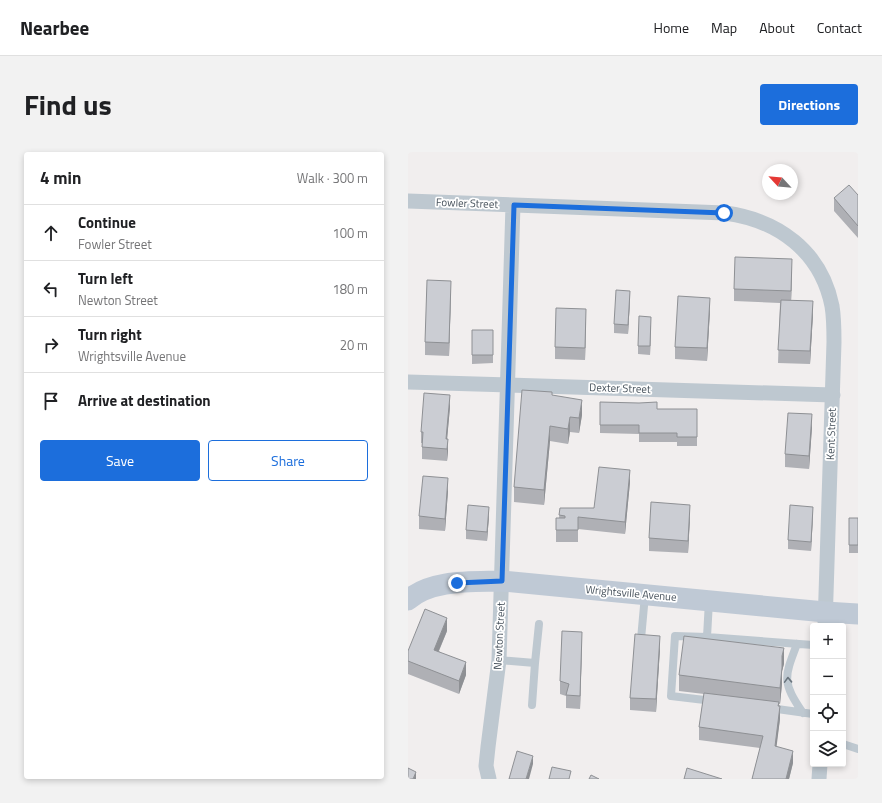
<!DOCTYPE html>
<html lang="en">
<head>
<meta charset="utf-8">
<style>
	body { margin:0; font-family:"Titillium Web",sans-serif; background:#f2f2f2; color:#202124 }
	.controls { position:absolute; right:12px; bottom:12px; display:grid; overflow:hidden; border-radius:4px; box-shadow:0 2px 6px #0003 }
	.controls button { width:36px; height:36px; display:grid; place-items:center; padding:0; border:0; border-bottom:1px solid #e0e0e0; background:#fff; color:#202124; font:20px sans-serif }
	.compass { position:absolute; left:354px; top:12px; width:36px; height:36px; border-radius:50%; background:#fff; box-shadow:0 2px 6px #0003; rotate:296deg }
	.stop { position:absolute; width:12px; height:12px; margin:-9px; border:3px solid #1c6edc; border-radius:50%; background:#fff }
	.stop.end { background:#1c6edc; border-color:#fff; box-shadow:0 1px 4px #0008 }
	.list { margin:0; padding:0; list-style:none }
	h2 { display:flex; justify-content:space-between; align-items:center; height:52px; margin:0; padding:0 16px; font-size:17px }
	h2 small { font-size:13px; font-weight:400; color:#757577 }
	.list li { display:grid; grid-template-columns:26px 1fr auto; gap:12px; align-items:center; box-sizing:border-box; height:56px; padding:0 16px; border-top:1px solid #e0e0e0 }
	.list b { display:block; font-size:15px; white-space:nowrap }
	.list p { margin:0; font-size:13px; white-space:nowrap; color:#757577 }
	.list em { font-size:13px; font-style:normal; color:#757577 }
	.actions { display:flex; gap:8px; padding:12px 16px }
	.actions a { flex:1; padding:9px 0; border:1px solid #1c6edc; border-radius:4px; text-align:center; font-size:14px; color:#1c6edc }
	.actions .main { background:#1c6edc; color:#fff }
	.icon { flex:none; width:22px; height:22px; fill:none; stroke:currentColor; stroke-width:2; stroke-linecap:round; stroke-linejoin:round }
	.map { position:relative; flex:none; width:450px; height:627px; overflow:hidden; border-radius:4px }
	header { display:flex; align-items:center; gap:24px; box-sizing:border-box; height:56px; padding:0 20px; background:#fff; border-bottom:1px solid #e0e0e0 }
	header strong { font-size:19px }
	nav { display:flex; gap:22px; margin-inline-start:auto; font-size:14px }
	.intro { display:flex; align-items:center; justify-content:space-between; box-sizing:border-box; height:96px; padding:0 24px }
	h1 { margin:0; font-size:28px }
	.button { padding:10px 18px; border-radius:4px; background:#1c6edc; color:#fff; font-size:14px; font-weight:700 }
	main { display:flex; gap:24px; padding:0 24px }
	aside { flex:1; background:#fff; border-radius:4px; box-shadow:0 2px 6px #0003 }
	.map>svg:first-child { display:block }
</style>
</head>
<body>
<header>
<strong>Nearbee</strong>
<nav><a>Home</a><a>Map</a><a>About</a><a>Contact</a></nav>
</header>
<div class="intro"><h1>Find us</h1><a class="button">Directions</a></div>
<main>
<aside>
<h2>4 min<small>Walk · 300 m</small></h2>
<ul class="list">
<li><svg class="icon" aria-label="ahead" viewBox="0 0 24 24"><path d="M12 20V5M6 11l6-6 6 6"/></svg><div><b>Continue</b><p>Fowler Street</p></div><em>100 m</em></li>
<li><svg class="icon" aria-label="left" viewBox="0 0 24 24"><path d="M17 20v-9H6M10 6l-5 5 5 5"/></svg><div><b>Turn left</b><p>Newton Street</p></div><em>180 m</em></li>
<li><svg class="icon" aria-label="right" viewBox="0 0 24 24"><path d="M7 20v-9h11M14 6l5 5-5 5"/></svg><div><b>Turn right</b><p>Wrightsville Avenue</p></div><em>20 m</em></li>
<li><svg class="icon" aria-label="arrive" viewBox="0 0 24 24"><path d="M6 21V4h12l-3 4 3 4H6"/></svg><div><b>Arrive at destination</b></div></li>
</ul>
<div class="actions"><a class="main">Save</a><a>Share</a></div>
</aside>
<div class="map">
<svg width="450" height="627" viewBox="0 0 450 627">
	<rect width="100%" height="100%" fill="#f1eeee"/>
	<g fill="none" stroke-linecap="round" stroke-linejoin="round">
		<path stroke="#bec8d0" stroke-width="8" d="M299,485L301,449
			M233,487L237,443
			M389,492C376,526 374,530 395,561
			M91,508L127,511L131,472
			M305,549L263,544L267,484L299,485L405,493
			M124,553L127,511
			M362,556L405,562
			M435,592L450,597"/>
		<path stroke="#bec8d0" stroke-width="15" d="M0,49L317,61C370,68 413,99 424,154C426,166 426,178 426,190L417,474
			M0,230L425,243
			M81,627L78,614L80,595L91,508L105,53
			M411,627L412,612"/>
		<path stroke="#bfc9d5" stroke-width="21" d="M0,448C23,427 65,430 94,429L417,460L450,462"/>
	</g>
	<path fill="#afb0b5" d="M450,43V86L426,59V46Z
		M384,120L383,148L405,162L402,212L370,211L372,151L326,149V137Z
		M43,141L41,204L17,203V190Z
		M222,148L220,182L206,181V172Z
		M302,158L299,209L267,207V195Z
		M178,170L177,208L147,207V195Z
		M243,173L242,203L230,202V194Z
		M64,178H85V211L64,212Z
		M144,243L174,263L171,281L162,280L160,292L142,289L136,353L106,350V335Z
		M192,250L249,257H289V294H269V290H231V282L192,281Z
		M42,255L39,287L40,299L39,309L14,307V291H13V280Z
		M404,275L401,317L377,315V302Z
		M222,330L217,382L170,377V390H148V366H151L152,356H186Z
		M40,339L37,379L11,377V364Z
		M405,363L403,399L380,397V388Z
		M81,364L79,389L58,387V378Z
		M282,365L280,401L241,399V386Z
		M441,366H450V401H441Z
		M39,479L31,499L58,523L51,542L0,522V499Z
		M174,493L172,557L158,556V544L152,542V529Z
		M252,496L248,560L222,558V546Z
		M376,512L374,519V532L372,552H371L372,567L368,594L385,611L381,627H344L352,596L291,588V575L296,542L271,539V523Z"/>
	<path fill="#8e9094" d="M384,107V120L383,152V139Z
		M43,129V141L41,204V191Z
		M222,139V148L220,182V173Z
		M302,146V158L299,209V196Z
		M405,149V162L402,212V199Z
		M178,157V170L177,208V196Z
		M243,165V173L242,203V194Z
		M42,243V255L38,299V287Z
		M174,248V263L171,281V266Z
		M404,262V275L401,317V304Z
		M162,265V280L160,292V277Z
		M142,274V289L136,353V338Z
		M40,287V299L39,309V297Z
		M222,318V330L217,382V370Z
		M40,326V339L37,379V367Z
		M282,353V365L280,401V389Z
		M81,355V364L79,389V380Z
		M405,355V363L403,399V390Z
		M39,466V479L26,510V498Z
		M174,480V493L172,557V544Z
		M252,484V496L248,560V547Z
		M376,496V512L374,519V532L372,552V536L374,504Z
		M58,510V523L51,542V529Z
		M372,554V567L367,607V594Z
		M385,599V611L381,627H378Z
		M125,604V612L121,627H118Z
		M8,620V627H5Z"/>
	<path fill="#cbcdd3" stroke="#8e9094" d="M441,33L450,43V74L426,46Z
		M327,105L384,107L383,139L326,137Z
		M19,128L43,129L41,191L17,190Z
		M208,138L222,139L220,173L206,172Z
		M270,144L302,146L299,196L267,195Z
		M373,148L405,149L402,199L370,198Z
		M148,156L178,157L177,196L147,195Z
		M231,164L243,165L242,194H230Z
		M64,178H85V203H64Z
		M114,238L144,240V243L174,248L171,266L162,265L160,277L142,274L136,338L106,335Z
		M16,241L42,243L38,287H40L39,297L14,295L15,280H13Z
		M192,250L231,251L249,250V257H289V285H269V281H231V273H192Z
		M380,261L404,262L401,304L377,302Z
		M191,315L222,318L217,370L170,365V378H148V366H157V364L151,363L152,356H186Z
		M15,324L40,326L37,367L11,364Z
		M243,350L282,353L280,389L241,386Z
		M60,353L81,355L79,380L58,378Z
		M382,353L405,355L403,390L380,388Z
		M441,366H450V393H441Z
		M17,457L39,466L26,498L58,510L51,529L0,509V499Z
		M154,479L174,480L172,544L158,543L161,532L152,529Z
		M227,482L252,484L248,547L222,546Z
		M276,484L376,496L374,504V516L372,536L271,523Z
		M296,541L371,550L370,554H372L367,594L385,599L378,627H344L355,584L291,575Z
		M109,599L125,604L118,627H101Z
		M144,615L163,619L161,627H141Z
		M0,616L8,620L5,627H0Z
		M279,616L314,627H276Z
		M183,623L191,627H181Z"/>
	<defs><path id="oneway-chevron" d="M-2-3.5L2.5 0L-2 3.5" fill="none" stroke-width="1.6" stroke-linecap="round" stroke-linejoin="round"/></defs>
	<use stroke="#6a757e" href="#oneway-chevron" transform="translate(380 528) rotate(-92)"/>
	<g fill="none" stroke-linecap="round" stroke-linejoin="round">
		<path stroke="#1c6edc" stroke-width="5" d="M49,431L94,429L106,53L316,61"/>
	</g>
	<g text-anchor="middle" stroke-width="3.5" stroke-linejoin="round" paint-order="stroke">
		<g font-size="11" fill="#46515b" stroke="#fff">
			<text transform="translate(59 51) rotate(2)" y="4">Fowler Street</text>
			<text transform="translate(212 236) rotate(2)" y="4">Dexter Street</text>
			<text transform="translate(423 282) rotate(-88)" y="4">Kent Street</text>
			<text transform="translate(223 441) rotate(5)" y="4">Wrightsville Avenue</text>
			<text transform="translate(91 484) rotate(-87)" y="4">Newton Street</text>
		</g>
	</g>
</svg>
<div class="controls">
<button>+</button>
<button>−</button>
<button><svg class="icon" aria-label="locate" viewBox="0 0 24 24"><circle cx="12" cy="12" r="6"/><path d="M12 2v4M12 18v4M2 12h4M18 12h4"/></svg></button>
<button><svg class="icon" aria-label="layers" viewBox="0 0 24 24"><path d="M12 4l9 5-9 5-9-5zM3 14l9 5 9-5"/></svg></button>
</div>
<svg class="compass" viewBox="-18 -18 36 36"><path d="M0-13l5 13h-10z" fill="#e53935"/><path d="M0 13l5-13h-10z" fill="#757577"/></svg>
<div class="stop" style="left:316px;top:61px"></div>
<div class="stop end" style="left:49px;top:431px"></div>
</div>
</main>
</body>
</html>
